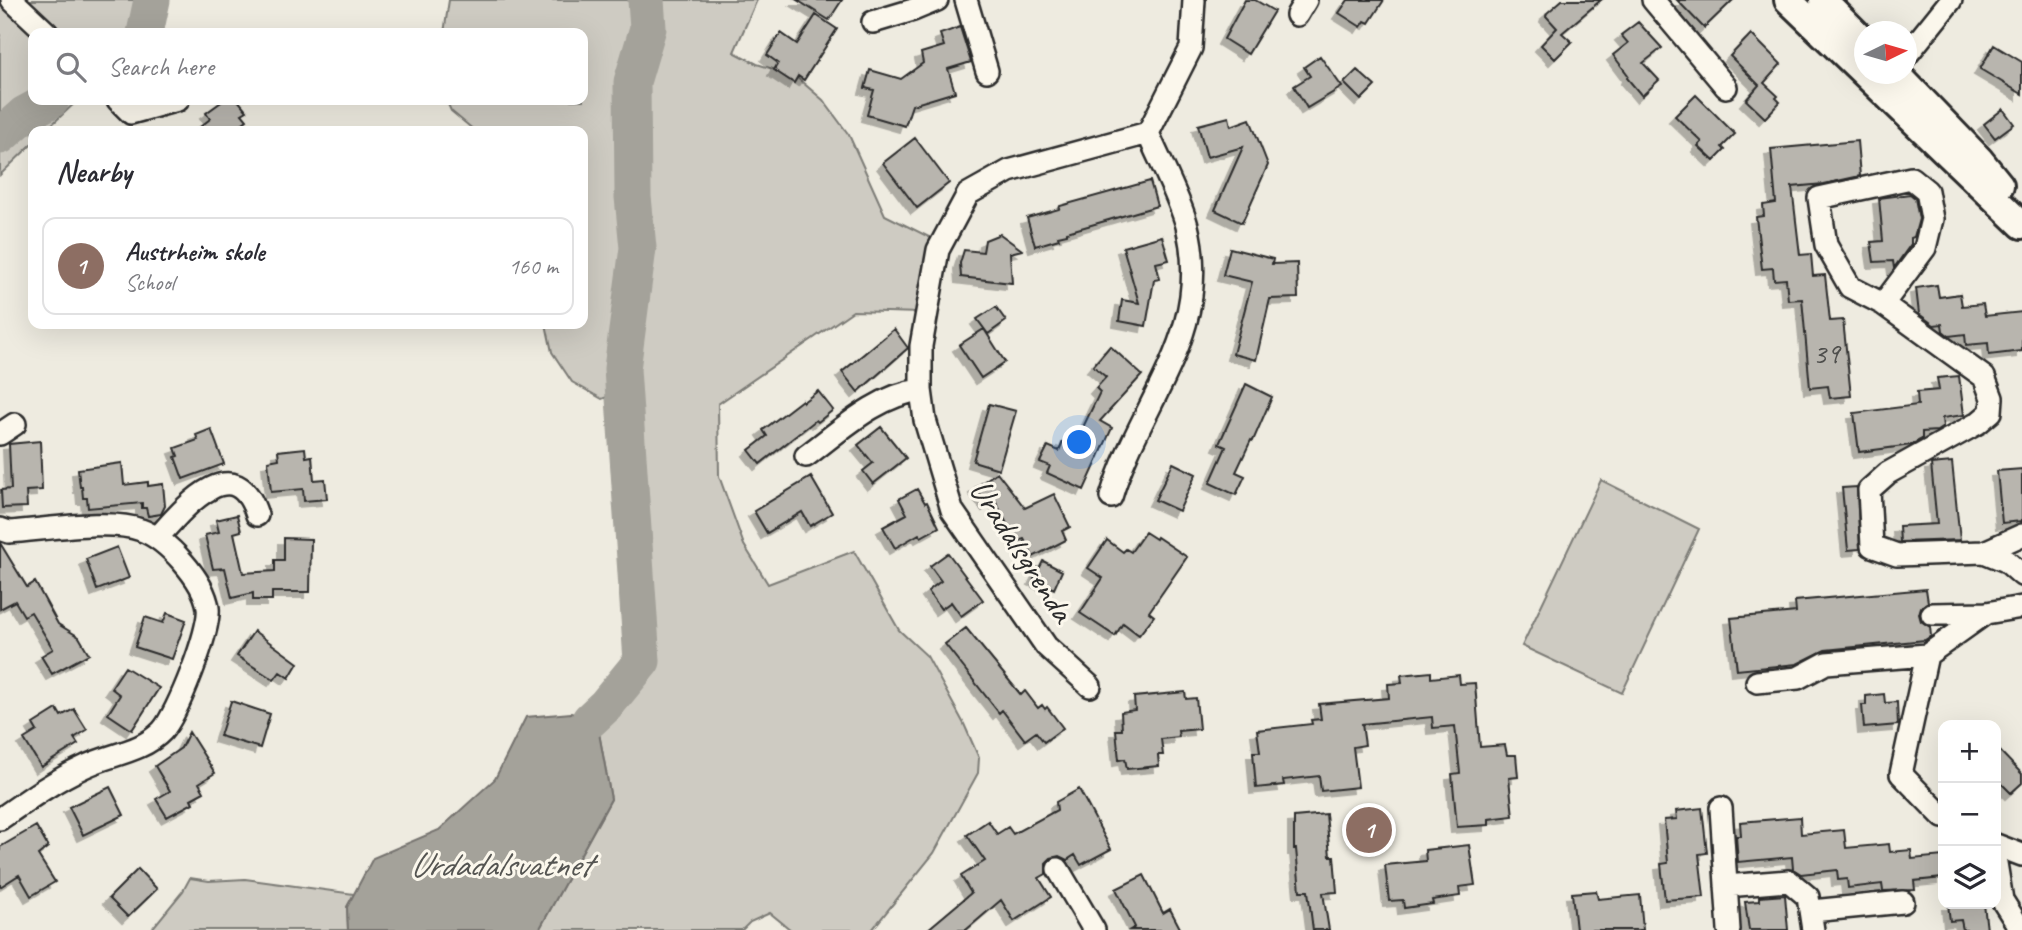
<!DOCTYPE html>
<html lang="en">
<head>
<meta charset="utf-8">
<style>
	body { margin:0; font-family:Caveat,sans-serif; background:#f7f7f7; color:#2b2b33 }
	.controls { position:absolute; right:21px; bottom:21px; display:grid; overflow:hidden; border-radius:14px; box-shadow:0 7px 28px #0002 }
	.controls button { width:63px; height:63px; display:grid; place-items:center; padding:0; border:0; border-bottom:2px solid #e1e1e2; background:#fff; color:#2b2b33; font:35px sans-serif }
	.compass { position:absolute; left:1854px; top:21px; width:63px; height:63px; border-radius:50%; background:#fff; box-shadow:0 7px 28px #0002; rotate:85deg }
	.you { position:absolute; left:1080px; top:443px; width:24px; height:24px; margin:-18px; border:5px solid #fff; border-radius:50%; background:#1a73e8; box-shadow:0 0 0 10px #1a73e833 }
	.badge { display:grid; place-items:center; width:46px; height:46px; border-radius:50%; background:#7c3aed; color:#fff; font-size:23px; font-weight:700 }
	.pin { position:absolute; translate:-50% -50%; border:4px solid #fff; box-shadow:0 2px 7px #0006 }
	.list { margin:0; padding:0; list-style:none }
	h2 { display:flex; justify-content:space-between; align-items:center; height:91px; margin:0; padding:0 28px; font-size:30px }
	h2 small { font-size:23px; font-weight:400; color:#7c7c81 }
	.list li { display:grid; grid-template-columns:46px 1fr auto; gap:21px; align-items:center; box-sizing:border-box; height:98px; margin:0 14px 14px; padding:0 14px; border:2px solid #e1e1e2; border-radius:14px }
	.list b { display:block; font-size:26px; white-space:nowrap }
	.list p { margin:0; font-size:23px; white-space:nowrap; color:#7c7c81 }
	.list em { font-size:23px; font-style:normal; color:#7c7c81 }
	.icon { flex:none; width:38px; height:38px; fill:none; stroke:currentColor; stroke-width:2; stroke-linecap:round; stroke-linejoin:round }
	.map { position:relative; flex:none; width:2022px; height:930px; overflow:hidden }
	.search { position:absolute; background:#fff; box-shadow:0 7px 28px #0002; left:28px; top:28px; width:560px; height:77px; display:flex; align-items:center; gap:18px; box-sizing:border-box; padding:0 24px; border-radius:14px; color:#7c7c81; font-size:26px }
	.panel { position:absolute; background:#fff; box-shadow:0 7px 28px #0002; left:28px; top:126px; width:560px; height:203px; border-radius:14px }
	.map>svg:first-child { display:block }
</style>
</head>
<body>
<div class="map">
<svg width="2022" height="930" viewBox="0 0 2022 930">
	<defs>
		<filter id="shadow"><feDropShadow dx="-6" dy="6" stdDeviation="0" flood-color="#0004"/></filter>
	</defs>
	<rect width="100%" height="100%" fill="#eeebe0"/>
	<filter id="ink" filterUnits="userSpaceOnUse"><feTurbulence type="fractalNoise" baseFrequency=".0143" numOctaves="2"/><feDisplacementMap in="SourceGraphic" scale="14" xChannelSelector="R" yChannelSelector="G"/><feConvolveMatrix kernelMatrix="1 2 1 2 8 2 1 2 1" color-interpolation-filters="sRGB"/></filter>
	<g filter="url(#ink)">
		<path fill="#cecbc2" stroke="#7c7b76" stroke-width="2" d="M0,0H145L153,8L145,33H33V100H78L45,131H33V143L0,175Z
			M449,0H757L734,52L757,64L795,76L823,100L849,135L885,215L937,241L920,313L853,311L718,404L719,476L744,545L768,584L854,551L899,630L927,656L964,724L979,758L978,773L934,853L872,930H791L770,913L750,922L742,930H539L611,799L597,722L590,720L606,705L642,660L624,390L602,399L572,382L552,352L546,324H583V131H475L451,111L446,100H583V33H444Z
			M1601,480L1699,529L1622,693L1522,646Z
			M190,878L209,881L245,879L354,894L347,907L348,930H151L183,891Z"/>
		<path fill="#a4a29a" stroke="#74726e" stroke-width="2" d="M571,713L597,722L611,799L539,930H348L347,907L373,858L439,830L495,779L526,717Z"/>
		<g fill="none" stroke-linecap="round" stroke-linejoin="round">
			<path stroke="#a4a29a" stroke-width="37" d="M145,33L152,0
				M0,136L25,114L51,100
				M590,720L606,705L642,661L622,369L638,248L633,197L632,82L648,28L646,0"/>
		</g>
		<path fill="#b8b5ae" stroke="#2b2b2b" stroke-width="2" filter="url(#shadow)" d="M797,0H842L829,20Z
			M1245,0H1255L1274,11L1248,54L1224,39Z
			M1348,0H1384L1369,23L1365,21L1361,27L1339,13Z
			M1562,0H1601L1562,33L1572,42L1555,59L1541,45L1557,28L1546,16L1547,13Z
			M1677,0H1733L1704,28Z
			M816,15L837,29L804,80L798,76L794,83L774,70L778,63L767,55L781,33L797,44Z
			M1638,22L1662,48L1643,63L1659,80L1642,96L1627,78L1628,75L1613,55L1628,43L1621,35Z
			M960,27L971,62L948,69L955,92L912,105L905,126L867,115L874,90L865,88L870,70L901,79L923,63L921,53L944,46L940,34Z
			M1751,34L1781,64L1764,83L1778,96L1776,98L1780,102L1765,118L1746,100L1759,85L1730,56Z
			M1994,45L2022,62V94L1980,69Z
			M1320,56L1342,87L1307,108L1294,86L1310,76L1304,67Z
			M1357,70L1375,86L1361,100L1344,83Z
			M1696,95L1735,134L1722,147L1725,150L1714,161L1698,146L1702,142L1675,116Z
			M224,100H238L247,111L242,114L247,120L232,131H195L210,119L206,113Z
			M2003,109L2014,124L1995,138L1984,124Z
			M1229,117L1231,126L1250,119L1268,165L1242,223L1215,210L1243,147L1207,157L1198,125Z
			M915,138L949,183L917,208L883,163Z
			M1857,141L1860,176L1824,184L1792,187L1800,255L1811,254L1813,276L1825,275L1830,321L1843,320L1851,396L1830,398L1828,386L1810,388L1802,299L1788,300L1786,279L1774,280L1773,268L1762,269L1756,217L1764,216L1763,205L1776,203L1771,149Z
			M1150,181L1157,206L1067,232V234L1058,236L1059,239L1035,246L1027,218L1059,209L1060,206Z
			M1910,194L1915,198L1919,219L1914,237L1911,238V244L1894,268L1893,261L1874,262L1871,242L1883,241L1879,198Z
			M1000,234L1022,250L1010,253L1012,283L961,277L960,263L964,250L983,252L985,240Z
			M1162,236L1169,260L1156,263L1160,279L1154,280L1146,326L1119,321L1122,300L1139,303L1123,247Z
			M1230,248L1273,259L1272,264L1297,263L1298,298L1270,299L1256,360L1233,354L1252,282L1223,275Z
			M1937,285L1939,297L1960,294L1962,306L1983,304L1985,316L2022,312V351L1989,355L1988,343L1966,345L1965,334L1949,336L1943,331L1942,324L1934,325L1919,314L1916,288Z
			M996,307L1006,321L988,334L977,319Z
			M894,329L908,348L858,392L842,372Z
			M984,329L1005,362L981,378L959,345Z
			M1110,346L1142,375L1100,421L1112,428L1084,490L1047,473L1050,466L1040,462L1048,446L1059,451L1063,441L1074,446L1100,392L1096,388L1106,377L1093,366Z
			M1959,376L1964,415L1942,418L1943,427L1937,431L1922,432V439L1911,445L1859,452L1854,413L1918,405L1917,392L1939,390L1937,378Z
			M1246,384L1272,397L1253,441L1251,440L1236,472L1245,476L1236,495L1210,483L1226,447L1219,444Z
			M818,391L833,410L818,422L816,420L760,464L749,450L767,436L763,430L802,400L803,402Z
			M989,404L1016,411L999,469L973,461Z
			M881,427L906,458L873,484L863,471L873,463L858,445Z
			M211,429L224,464L183,479L175,457L178,456L175,448L198,440L196,435Z
			M40,441L42,490L26,491L27,507L2,508L1,490L11,489L9,444Z
			M305,448L306,457L312,456L314,480L325,479L327,499L304,501L303,489L271,492L268,461L279,459L278,451Z
			M1952,462L1960,540L1900,542L1899,526L1937,524L1931,464Z
			M122,463L124,485L148,482V486L163,484L165,506L161,514L148,516L146,508H142V503L88,508L87,498H83L82,487H80L78,469Z
			M1173,463L1196,474L1179,511L1155,500Z
			M2022,469V521L2002,523L1997,471Z
			M997,472L1025,508L1054,494L1070,527L1062,531L1066,540L1033,557L1024,539L1016,542L995,500L988,505L975,488Z
			M811,477L832,513L810,526L802,512L767,533L754,511Z
			M1857,487L1860,549L1848,550L1842,488Z
			M917,489L925,503L927,502L939,527L921,537L919,534L895,548L883,527L907,514L899,499Z
			M237,515L241,531L234,533L243,573L275,571V560H284V538L311,539L310,592H272V600H253V593L232,598L225,568L213,569L205,535L219,532L216,520Z
			M1145,532L1156,539L1157,537L1187,557L1149,612L1154,616L1139,635L1123,623L1115,636L1080,613L1103,578L1088,568L1107,540L1123,552L1126,549L1131,552Z
			M0,543L27,587L35,582L58,624L79,637L89,654L52,674L41,656L53,649L31,612L24,616L15,601L0,609Z
			M117,547L129,578L97,590L86,559Z
			M948,553L983,600L961,616L951,602L941,609L928,591L941,581L930,566Z
			M1043,561L1062,571L1054,589L1034,579Z
			M1926,589L1928,602L1921,607L1919,614L1921,621L1930,627L1931,636L1925,640L1825,650L1797,664L1737,670L1731,618L1796,612L1795,601Z
			M167,613L186,620L172,659L135,647L145,617L163,623Z
			M966,628L1021,695L1025,691L1038,708L1042,705L1045,709L1047,707L1063,728L1044,742L1036,732L1025,740L1002,710L999,713L945,644Z
			M254,631L298,663L289,678L280,672L274,680L237,656Z
			M125,667L159,688L132,730L108,714L120,695L111,688Z
			M1431,672V678L1459,675L1460,684L1475,683L1480,747L1505,745L1507,755H1516L1518,777L1509,778L1513,816L1489,819V825L1457,827L1452,774L1460,773L1455,726L1433,728L1432,717L1362,724L1365,745L1353,747L1358,787L1321,791L1319,776L1283,780L1284,785L1256,788L1253,752H1260L1257,730L1312,724L1311,720L1321,719L1319,704L1389,698L1388,684L1402,683L1401,675Z
			M1185,692L1186,699L1196,698L1199,729L1178,731L1179,737L1161,739L1163,755H1158L1159,766L1127,769L1125,759L1119,760L1116,730H1122L1121,712L1135,710L1134,697Z
			M1884,694L1885,703L1897,702L1898,725L1864,728L1862,705H1866V696Z
			M231,701L270,714L260,748L220,736Z
			M57,709L61,716L74,709L87,730L74,738L78,744L41,767L24,739L37,731L33,724Z
			M189,732L215,773L199,783L204,792L191,799L193,803L167,817L156,799L170,791L155,766L181,748Z
			M1996,747L2022,774V783L2011,793L1996,778Z
			M110,787L124,815L83,835L69,807Z
			M1079,789L1111,849L1081,865L1075,855L1067,860L1059,856L1051,858L1046,863V874L1039,878L1051,897L1014,921L1001,900L966,930H927L971,893L961,876L985,861L967,835L988,821L997,834L1008,827L1013,834L1057,810L1056,802Z
			M1702,808L1707,853L1699,854L1704,897L1665,900L1661,864L1668,863L1664,820L1677,819L1676,811Z
			M1326,814L1330,856H1334L1337,892L1323,893L1329,930H1313L1308,891H1300L1296,849H1294V817Z
			M1800,817L1801,834L1844,830L1846,848L1889,844L1890,852L1911,850L1912,859L1943,856V878L1914,881L1915,890L1883,891L1882,884L1848,888L1847,879L1838,880L1837,870L1801,874L1793,869L1792,857L1738,862L1736,836H1741L1740,822Z
			M36,826L48,847L38,855L55,882L31,896L19,875L0,887V847Z
			M1469,845L1475,885L1459,887L1460,896L1432,900L1433,904L1404,908L1403,900L1389,901L1385,865L1426,861L1425,850Z
			M138,869L157,889L128,917L109,898Z
			M1144,875L1163,913L1170,909L1181,930H1130L1135,927L1116,889Z
			M1596,891L1598,899L1640,895L1643,930H1576L1572,893Z
			M1785,895L1788,930H1749L1745,902L1759,901V897Z
			M1948,904H1984L1987,930H1963L1961,920L1950,921Z"/>
		<g fill="none" stroke-linecap="round" stroke-linejoin="round">
			<g stroke="#2b2b2b" stroke-width="26">
				<path id="minor" d="M12,0L47,33
					M966,0L987,71
					M1653,0L1726,87
					M1297,15L1306,0
					M873,22L913,10L937,0
					M1906,56L1951,0
					M118,100L131,113L178,100
					M1148,133L1191,48L1194,0
					M1911,178L1927,191L1932,219L1925,248L1883,304L1850,287L1826,245L1819,198Z
					M1883,304L1984,377L1992,398L1991,412L1978,423L1888,473L1869,490L1872,546L1897,555L1984,552L2006,561L2022,575
					M0,434L15,424
					M806,456C840,431 877,395 921,390
					M1111,497C1139,402 1214,333 1187,226C1180,198 1159,160 1148,133
					M0,529L9,532C44,530 110,518 141,530C167,539 204,580 208,608C211,629 177,715 162,731C142,752 111,754 86,766C55,780 27,800 0,819
					M158,537C183,509 235,446 257,515
					M1984,552L2022,535
					M1932,614L1986,613
					M1757,682L1798,678L1826,663L1927,655
					M1090,686L1046,646L952,510L925,420L921,390V346L938,250L968,194L1009,171L1148,133
					M1721,808L1729,930
					M1943,817L1901,774L1927,655L1986,613L2022,607
					M1996,845L2022,855
					M1996,863L2002,900L2021,930
					M1058,869L1094,930
					M1726,886L1789,881L1808,897L1813,930
					M1812,911L1903,902"/>
			</g>
			<g stroke="#2b2b2b" stroke-width="32">
				<path id="major" d="M1788,0L2022,225
					M1823,0L1864,41
					M1897,74L1979,159L2000,185"/>
			</g>
			<use href="#minor" stroke="#fbf7ec" stroke-width="21"/>
			<use href="#major" stroke="#fbf7ec" stroke-width="26"/>
		</g>
	</g>
	<g text-anchor="middle" stroke-width="6" stroke-linejoin="round" paint-order="stroke">
		<g font-size="30" fill="#4e4e4c">
			<text x="1826" y="363">39</text>
		</g>
		<g font-size="33" fill="#2b2b2b" stroke="#fbf7ec">
			<text transform="translate(1023 550) rotate(57)" y="12">Uradalsgrenda</text>
		</g>
		<g font-size="35" font-style="italic" fill="#555552" stroke="#fbf7ec">
			<text x="500" y="876">Urdadalsvatnet</text>
		</g>
	</g>
</svg>
<div class="controls">
<button>+</button>
<button>−</button>
<button><svg class="icon" aria-label="layers" viewBox="0 0 24 24"><path d="M12 4l9 5-9 5-9-5zM3 14l9 5 9-5"/></svg></button>
</div>
<svg class="compass" viewBox="-18 -18 36 36"><path d="M0-13l5 13h-10z" fill="#e53935"/><path d="M0 13l5-13h-10z" fill="#7c7c81"/></svg>
<div class="you"></div>
<div class="pin badge" style="left:1369px;top:830px;background:#8d6e63">1</div>
<div class="search"><svg class="icon" aria-label="search" viewBox="0 0 24 24"><circle cx="10" cy="10" r="6"/><path d="M15 15l6 6"/></svg>Search here</div>
<section class="panel">
<h2>Nearby<small></small></h2>
<ul class="list">
<li><span class="badge" style="background:#8d6e63">1</span><div><b>Austrheim skole</b><p>School</p></div><em>160 m</em></li>
</ul>
</section>
</div>
</body>
</html>
